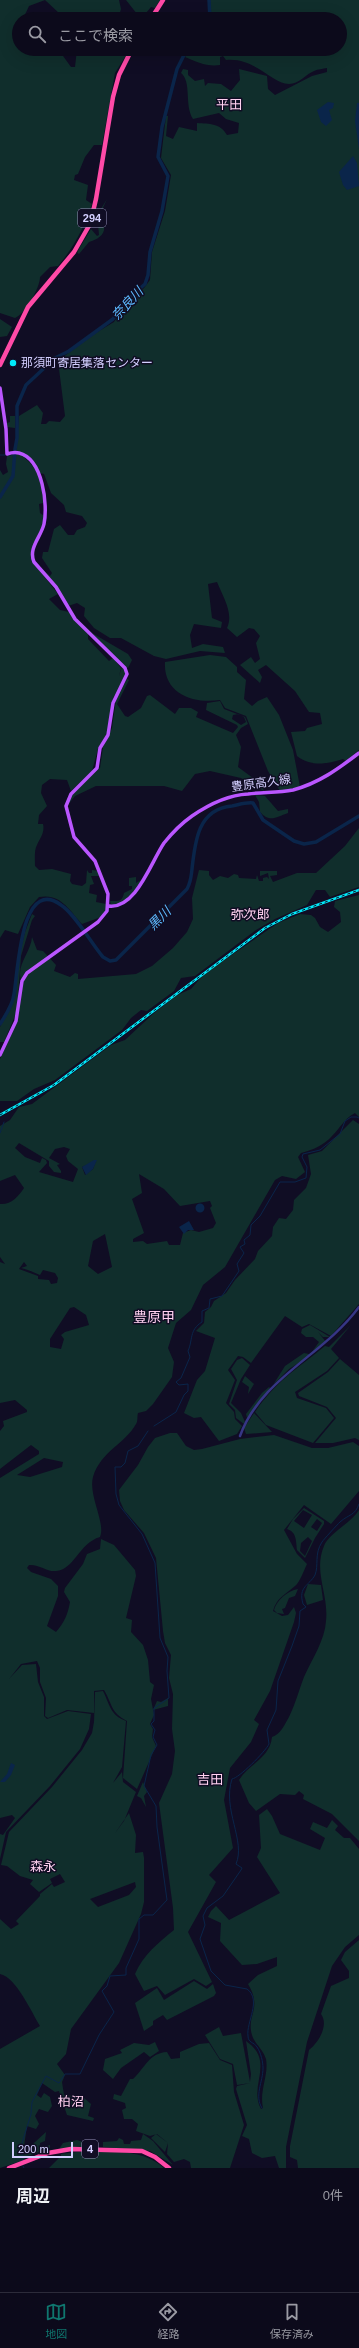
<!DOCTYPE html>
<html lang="ja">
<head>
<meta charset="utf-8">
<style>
	body { margin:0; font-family:Helvetica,"Noto Sans JP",sans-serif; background:#151324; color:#f1f3f6 }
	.scale { position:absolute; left:12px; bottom:10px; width:61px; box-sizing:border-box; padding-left:4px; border:2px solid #d3cfff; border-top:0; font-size:11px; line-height:14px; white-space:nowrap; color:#d3cfff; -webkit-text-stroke:3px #100d24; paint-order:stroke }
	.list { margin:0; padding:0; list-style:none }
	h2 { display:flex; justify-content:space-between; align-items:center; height:52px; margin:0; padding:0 16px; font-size:17px }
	h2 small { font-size:13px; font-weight:400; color:#9a9aa3 }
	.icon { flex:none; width:22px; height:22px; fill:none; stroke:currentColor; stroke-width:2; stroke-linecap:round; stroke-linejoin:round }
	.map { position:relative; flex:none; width:359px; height:2168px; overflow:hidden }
	.search { position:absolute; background:#0c0a1b; box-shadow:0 4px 16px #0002; left:12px; right:12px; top:12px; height:44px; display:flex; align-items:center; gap:10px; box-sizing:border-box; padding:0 14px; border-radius:22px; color:#9a9aa3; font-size:15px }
	.sheet { height:124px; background:#0c0a1b }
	nav { display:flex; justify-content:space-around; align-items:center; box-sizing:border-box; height:56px; border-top:1px solid #2c2b3a; background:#0c0a1b; font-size:11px; color:#9a9aa3 }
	nav a { display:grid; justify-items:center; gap:2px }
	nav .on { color:#0f766e }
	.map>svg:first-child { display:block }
</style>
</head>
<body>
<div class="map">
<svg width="359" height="2168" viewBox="0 0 359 2168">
	<rect width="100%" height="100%" fill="#100d24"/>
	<path fill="#102e2c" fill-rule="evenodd" d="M0,0H119L121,9L118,19H95L82,13L71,18L60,14L45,0L29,6L23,19H19V49H58L71,67H75L77,49H130L115,73L102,145H94L85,157L78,174L75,175L74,180L88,185L86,200L92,204C84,228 74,247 58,266L50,267L40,277C40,288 25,314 15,318L0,313Z
		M126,0H160L155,8L151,7L141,19Z
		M210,0H359V750L346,761L343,759C327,764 311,767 297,756L291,732L305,731L307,728L322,724L320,713L309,712L295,691L266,665L258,670L262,677L260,683L240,665L251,657L255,663L260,659L256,643L260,636L254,629L249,628L237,637L227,628C234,613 223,597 217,582L208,584L212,618L222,622L221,628L194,624L190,635L192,648L203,644L223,647L225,653L200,651L166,659L154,656L121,638H110L94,628L84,616L85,608L77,603L68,606L61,593L37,564L50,576L52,573L42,558L43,552H48L54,529L60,525L68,535H74L77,530L85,527L87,523L82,516L66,512L64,505L51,493L44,474L40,473L29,459L16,451L19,416L37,405L43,413L41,424H46L49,421L60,422L65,416L58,361L89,337L114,322L127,303L144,288L150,280L152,252L165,211L171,175L161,158L166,116H168L166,136L173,139L179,127L197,131V123C210,124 220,123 227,135L238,133L239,123L226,119L219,113L193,119C184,105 192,82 181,73L183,69L188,70V75L195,81L204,79L205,86L208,83L221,84L231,91L240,80L239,69L267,76L268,89L275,95L312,76L327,72V68C323,69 318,69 314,71C306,74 299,84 289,84C272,84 255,57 226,60L223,56L220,57V65C208,67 196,62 185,57L193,49H340V19H211Z
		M107,199L101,212C101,217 103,220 104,224C106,235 98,239 89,242L79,254L77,252L91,229L97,236L99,235L98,224L93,222Z
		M0,319L12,327L7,336L0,337Z
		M10,416H15V428L7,427V423L10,422Z
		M17,454H20C39,469 43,480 43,503L39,504L40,513L44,516L43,524L34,544L33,562L58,594L49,599L60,610L69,612L88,634V639L109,661L113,658L121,668L119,676L122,667L125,671V679L113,698L107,733L98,749L92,771L71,791L67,780L50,779L42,785L41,793L47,806L39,815L38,824H43C45,833 40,838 37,845C34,850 35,860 35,866L39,870L52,869L71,874L70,881L72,884L82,886L86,883L87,870L89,873H92V870L98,871L100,876H91L94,884L90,885L89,893L97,895L96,902L106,904V910L101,917L82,924C69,910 61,893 39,897L30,907L18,934L5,930L0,938V470L3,475L8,472L6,464L7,456Z
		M76,618L92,633L128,654L132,660L128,668L111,654Z
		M210,655L226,657L237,667V672L246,680L244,699L252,706L258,701L267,697L279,715L293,750L300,787L280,791L268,771L246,716L225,708L220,700C194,704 163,694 165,662Z
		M127,679L129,680L117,704L125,716L128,717L141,708L147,696L150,695L175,714L179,708H191L198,712L196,717L233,733L238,727L237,725L206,710L207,703L220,701L224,709L245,717L248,724L241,728L236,735L241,747L238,767L261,784L264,791L241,778L210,771L195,774L182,791L164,786H96L75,796L67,806L73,793L100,768L103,747L112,728L116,699ZM238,714L244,717L246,722L241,725L232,719L233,715Z
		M255,795L265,796L278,811L288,809V813C276,817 270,823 260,812L259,802Z
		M359,828V887L330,897L325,890H316L307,905L275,919L256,930L195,976L181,978L174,991L147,1011L141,1010L131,1018L122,1030L55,1080L34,1089L17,1101H0V1059L16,1021L23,984C13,968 31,953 32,937L37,950L43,951L56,965L54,971L70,977L75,973L78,974V979L136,974L152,966L173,948L187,932L193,919L192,898L199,870L209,871V875L213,880L220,876L228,878L234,874L238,875L239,878L256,879L257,875L259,881H263V878L267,877L269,879L268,873L260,876V871H277V875L270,876L273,882L297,873H316L345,846Z
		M136,877V883L141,880L136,889L121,904L111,905L110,901C119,901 122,902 124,893L132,889V886H129V878Z
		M359,895V1117L355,1113C344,1119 341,1127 332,1136C324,1145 313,1150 301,1153L298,1157L305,1172L296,1179L282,1176L275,1180L225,1267L203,1285L191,1310L176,1323L168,1348L174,1362L172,1377L153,1404L146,1411L138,1413C137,1416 138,1422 136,1424C125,1444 101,1451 93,1477C88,1495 106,1523 100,1537C79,1543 74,1570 56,1571C47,1572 39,1564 29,1565L27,1568L31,1572L51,1579L58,1586V1596L47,1626L56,1632C64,1623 68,1614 70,1602L64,1592L65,1588L83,1564L87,1554L100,1549L101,1539L114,1545L135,1570L136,1576L126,1618L132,1620L131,1632L143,1645L148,1660L150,1682L154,1685L151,1699L154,1715L150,1724L153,1729L152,1737L156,1746L137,1789L123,1778L127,1721C110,1712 113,1705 104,1690L94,1691V1713L67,1710L48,1718L45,1716L46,1698L40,1682V1668L37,1661L21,1664L9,1679L22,1665L36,1664L38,1682L44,1697V1716L47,1719L68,1711L91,1714L89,1729L80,1749L50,1786L6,1832L0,1859V1834L3,1835L15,1818L12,1815L0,1818V1478L39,1454V1451L31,1445L0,1469V1431L4,1426L3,1421L27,1412V1410L15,1400L0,1403V1262L5,1264L0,1257V1204C11,1205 18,1197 24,1188L15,1175L0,1181V1126L10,1120L19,1107L32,1104L111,1045L125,1040L154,1013L177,995L191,989L204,974L278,923L300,914L311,915L315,918L320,927L328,932L341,922L340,912L334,907L335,901ZM19,1143L49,1161V1166L54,1172L61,1173V1171L57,1165L60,1164L49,1158L55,1149L64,1147L70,1149L66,1156L68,1161L78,1169L73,1182L39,1172L47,1163L46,1160L42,1158L40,1163L25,1157L15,1148ZM96,1161L93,1169L85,1175L82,1167ZM139,1174L164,1189L180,1206L210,1201L212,1206L210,1208L216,1223L213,1228L199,1232L191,1230L183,1233L180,1245H169L167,1241L147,1244L143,1241L133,1242V1239L144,1233L132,1199L142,1193ZM105,1234L112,1267L98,1274L88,1266L93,1241ZM24,1262L27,1266L21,1268C30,1270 32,1272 40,1275L43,1270L55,1273L58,1278L57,1283L51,1284L49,1280L38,1279V1276L19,1269ZM74,1307L86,1315L89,1325L65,1332L61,1335L64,1339L61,1349L50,1347V1339L70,1308ZM44,1458L63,1462L62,1467L30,1477L17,1475Z
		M32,914L35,916L32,920L21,956L17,1011L4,1042H0V1027L15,997L18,960L25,932Z
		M353,1120L359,1124V1304L331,1336L309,1324L302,1327L285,1316L251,1363L243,1357L238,1356L228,1370L235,1380L226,1403L234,1412L235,1419L242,1426L237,1434L219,1441L201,1417L194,1418L184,1413L197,1380L205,1371L215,1338L196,1331L204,1323L205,1312L211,1307L214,1301L226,1293L235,1280L255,1259L258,1251L272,1236L273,1227L279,1218L286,1219L293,1210L294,1200L306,1188L311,1174L308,1155L322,1151Z
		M310,1325L330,1337H323L318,1332L326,1342L312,1352L319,1342L313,1337H306L301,1333L302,1329Z
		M351,1325L331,1349L339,1358L327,1371L295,1392L297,1398L326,1408L334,1418L313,1443L266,1425L255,1412C275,1382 298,1368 325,1346L329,1347Z
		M304,1353L309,1354L308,1357L289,1369L273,1385L285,1366Z
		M242,1358L250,1365L241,1379L231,1403L241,1413L245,1422L244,1424L236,1418L235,1410L229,1404L237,1380L231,1369L237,1360Z
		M340,1359L359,1375V1440L355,1438L333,1443H315L336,1418L327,1407L299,1396L298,1393L328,1372Z
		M245,1376L254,1384L248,1394L249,1387L242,1382Z
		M269,1387L270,1388L247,1418L246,1414L262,1393Z
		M254,1413L272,1432L246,1434L244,1428Z
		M170,1433H177L186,1446L194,1450L202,1449L240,1439L274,1435L312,1448H328L353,1442L359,1446V1491L331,1524L304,1505L284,1530L297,1554L307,1564C304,1570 300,1582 295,1586C285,1595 277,1597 273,1611L282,1616L288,1615L294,1607L296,1613L294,1622L270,1691L254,1720L259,1724L251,1742L230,1768L224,1800L233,1848L209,1875L216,1882L188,1932L212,1982L206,1986L194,1979L165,1995L157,1986L144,1991L135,1974C143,1955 158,1943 174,1930L173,1908L159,1803L172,1774L175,1751L172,1729L173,1694L169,1678L171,1655L165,1643L163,1631L156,1558L144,1533L124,1510L120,1501L119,1490L138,1465L148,1447L155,1438Z
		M304,1508L324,1521V1524L315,1538L305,1558L297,1550C296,1542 297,1532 287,1529L293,1519ZM303,1510L312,1515L304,1528L294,1521ZM317,1519L322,1523L317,1531L311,1527ZM308,1537L312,1541L305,1556L300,1551L301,1543Z
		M359,1510V1841L332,1814L303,1799L304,1795L299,1791L295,1795L280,1794L256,1811L249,1803L239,1780C249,1764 270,1758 272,1737C280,1735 285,1724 289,1717C295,1705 299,1690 304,1677C312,1659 325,1640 326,1621C329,1594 313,1572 324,1546C328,1534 351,1523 359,1510Z
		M308,1584L321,1585L323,1600L307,1605L304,1595Z
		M298,1589L295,1596L289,1598L285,1608L282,1609L284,1614L277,1613L274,1610C277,1600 287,1591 298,1589Z
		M103,1691C110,1705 110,1715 126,1721L122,1767L113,1783L122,1772L123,1782L136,1792L124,1821L115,1833L129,1813L136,1835L135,1853L143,1852L144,1858V1902L141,1914L119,1963L71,2029L66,2054L57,2064L65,2075L62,2082L64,2095L83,2097L91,2104L88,2116L94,2118L93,2121L67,2115L59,2091L55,2092L42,2083L37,2095L41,2098L44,2093L50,2097L52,2106L48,2112L39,2109L35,2116L39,2124L36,2129L27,2126L23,2153L46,2132L45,2141L40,2143V2148L50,2145V2148L25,2157L24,2160L0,2168V2049L40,2026C32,2013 16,1977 0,1974V1919L11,1929L19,1924L16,1921L40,1896V1894L52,1884L54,1887L65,1882L60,1874L50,1879L52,1883L39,1892L30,1884L33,1880L20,1876L7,1866L1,1865L9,1832L52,1787L82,1750L92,1733L94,1722L95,1692ZM135,1882L136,1887L129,1895L98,1907L90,1899Z
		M168,1698V1706L153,1710L157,1701L161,1702Z
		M143,1782L147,1792L144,1796L146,1807L141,1798L137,1796Z
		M267,1809L272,1816L280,1834L320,1850L325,1838L310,1829L313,1822L327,1828L332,1820L338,1826L335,1830L344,1838H350L359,1849V1935L345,1947L332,1966L307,2042L286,2147V2168H279L275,2156L262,2158L252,2153L249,2139L242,2136L247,2125L236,2089L237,2086L250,2083L237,2085L233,2064L220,2059L205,2035L219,2027L223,2036L241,2033L250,2082L251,2074L246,2041C276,2062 248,2085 261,2109L263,2108C259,2091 269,2075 266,2059C263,2049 254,2043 252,2035C246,2015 263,2009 248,1984L258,1975L277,1966V1957L257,1964L242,1965L220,1941L221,1923L208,1917L211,1911L216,1906L229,1920L280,1893L257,1857L261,1848L259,1815Z
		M359,1940V2168H298L297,2160L290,2157V2146L309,2050C319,2042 329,2025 321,2014L331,1986L349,1978V1971L341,1960L345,1952Z
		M194,1981L207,1989L213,1984L216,1993L214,1996L167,2020L163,2015L153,2021V2025L144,2031L135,2003L157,1988L164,2000Z
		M155,2042L159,2051L150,2057L144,2052L121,2068L113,2079L103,2070L105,2059L122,2053L120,2050L134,2043L149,2045Z
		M209,2043L220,2060L232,2065L234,2092L244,2125L230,2168H191L190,2162L184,2159L174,2162L167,2154L168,2143L157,2134L150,2136L136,2131L138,2124L132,2119H124L122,2110L126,2108L125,2103L113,2099L114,2094L121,2096L130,2079H133C145,2068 149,2053 167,2052L171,2059L180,2058V2052L199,2044Z
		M143,2134L153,2141L173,2165L150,2151L103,2147V2142L117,2141L119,2138L123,2140L124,2144H130L131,2141L141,2140Z
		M156,2134L168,2143L165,2152L151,2138Z
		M77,2140L86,2143L87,2147L59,2149L63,2143Z
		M77,2152C106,2152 141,2147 164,2168H49L61,2156V2154Z"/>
	<path fill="#0a254a" d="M328,102L334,103L333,108L329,110L332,120L326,126L321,122L317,110Z
		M357,103H359V149L355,121Z
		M353,156L357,163L359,186L347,190L343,185L339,172Z
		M94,1160H97L93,1169L86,1175L82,1167Z
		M195.5 1208a4.5 4.5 0 1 1 9 0a4.5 4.5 0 1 1-9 0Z
		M189,1221L194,1230H188L184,1234L179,1227Z
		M11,1763L15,1765L11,1775L5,1782H0L7,1774Z"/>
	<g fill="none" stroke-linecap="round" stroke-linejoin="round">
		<path stroke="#0a254a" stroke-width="1" d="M0,455H5
			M11,455H14
			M0,1133L4,1122
			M154,1426L176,1412L184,1395L188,1391V1384L179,1385L176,1382L181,1378L190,1357L188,1351C193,1340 189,1330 202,1322V1311L209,1308L210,1299L222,1296L239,1271L237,1264L244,1253L240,1247L245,1244L244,1240L250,1235L251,1225L260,1216L280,1182H295L306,1178L307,1167L302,1157L303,1154L320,1150L340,1134L345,1121L351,1117H357L359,1118
			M262,2108C254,2096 263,2082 263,2068C263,2062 261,2053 257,2047C254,2042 248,2043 248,2036C246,2022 262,2000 247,1989L225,1985L211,1971L200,1939L205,1925L203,1916L207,1908L223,1896L241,1870L242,1868L236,1864C246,1841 222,1809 232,1779C239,1778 265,1752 269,1744L267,1730L276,1710L278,1681L292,1646L299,1626L300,1611L306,1607L303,1604C298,1586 309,1586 315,1575C319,1565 314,1554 322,1542C324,1539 337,1525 340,1522C349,1514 355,1516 359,1504
			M22,2161V2143L31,2114L32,2102L46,2076L59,2083L65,2074H80L99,2035L114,2012L102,1991L107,1986L110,1976L126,1975V1968L139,1939V1919L144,1915H153L167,1900L157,1827L156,1806L144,1786L151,1755L157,1745L153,1737L155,1730L151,1724L154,1721V1708L169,1698L167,1671L168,1657L160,1638L155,1563L142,1534L119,1505L116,1494L115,1467H121L125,1463L128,1451L138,1446L148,1431
			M23,2166L24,2168"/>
		<path stroke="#0a254a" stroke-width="3.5" d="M209,0L210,19
			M0,497L13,476L15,449L17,438V406L26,385L55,358L69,351L113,319L126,301L145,284L148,275L150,252L162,211L168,176L158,157L162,127L177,69L184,55L191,49
			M0,1024C6,1015 13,1004 14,994C18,974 20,875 61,905C75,914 91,943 103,957L110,961L116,960L187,889C191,882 191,877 192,869C195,841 198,809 232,806C238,805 246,802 253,803L263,820L294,841L304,844L316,842L359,816"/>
		<path stroke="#363685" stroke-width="2.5" d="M240,1436C261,1378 324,1355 359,1307"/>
		<path stroke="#ba56ff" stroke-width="3.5" d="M0,388L6,429L7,454C10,453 15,452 19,453C43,459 48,505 44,524C41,537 28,548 34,562L56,587L75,619L125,668L127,674L113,703L108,735L100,748L97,768L71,794L66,806L74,837L95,861L108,894L107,911L98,922L27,973L22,981L16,1021L0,1055
			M109,906C136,909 151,862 164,843C172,833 182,823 192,816C208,805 228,795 248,794C263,792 278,793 293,790C319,783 338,769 359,753"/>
		<path stroke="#ff4aa7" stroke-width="4.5" d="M151,19L163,0
			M0,365L28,307L74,252L90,224L96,199L113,97L119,75L132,49
			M9,2168L48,2153L71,2149L142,2151L155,2157L169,2168"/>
		<g stroke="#00eafa" stroke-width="2.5">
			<path id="rail" d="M0,1115L54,1085L265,928L292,914L359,890"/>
		</g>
		<use href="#rail" stroke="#100d24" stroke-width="1" stroke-dasharray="3" stroke-linecap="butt"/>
	</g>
	<circle fill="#00eafa" stroke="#100d24" stroke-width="1.5" cx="13" cy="363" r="4"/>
	<g text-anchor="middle" stroke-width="3" stroke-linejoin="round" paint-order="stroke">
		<g fill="#100d24" stroke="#9895bd" stroke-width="1">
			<rect x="78" y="209" width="28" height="18" rx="3"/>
			<rect x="82" y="2140" width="16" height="18" rx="3"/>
		</g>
		<g font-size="11" font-weight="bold" fill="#d3cfff">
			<text x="92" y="222">294</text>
			<text x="90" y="2153">4</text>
		</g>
		<g font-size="12" fill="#d3cfff" stroke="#100d24" text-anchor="start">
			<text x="21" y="367">那須町寄居集落センター</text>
		</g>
		<g font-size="12" fill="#d3cfff" stroke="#100d24">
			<text transform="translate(261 783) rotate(-8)" y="4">豊原高久線</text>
		</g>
		<g font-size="13" fill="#ffd1f0" stroke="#100d24">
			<text x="229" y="109">平田</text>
			<text x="250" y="919">弥次郎</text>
			<text x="210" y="1784">吉田</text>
			<text x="43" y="1871">森永</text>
			<text x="71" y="2106">柏沼</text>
		</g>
		<g font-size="13" font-style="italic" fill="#5dbaff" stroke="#100d24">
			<text transform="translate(127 303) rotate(-47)" y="5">奈良川</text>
			<text transform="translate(159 918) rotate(-45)" y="5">黒川</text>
		</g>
		<g font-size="14" fill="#ffd1f0" stroke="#100d24">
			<text x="154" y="1322">豊原甲</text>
		</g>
	</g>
</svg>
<div class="scale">200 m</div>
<div class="search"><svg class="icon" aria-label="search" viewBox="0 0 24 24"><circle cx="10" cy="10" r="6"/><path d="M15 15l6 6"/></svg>ここで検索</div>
</div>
<section class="sheet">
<h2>周辺<small>0件</small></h2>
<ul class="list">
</ul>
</section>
<nav>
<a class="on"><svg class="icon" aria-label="map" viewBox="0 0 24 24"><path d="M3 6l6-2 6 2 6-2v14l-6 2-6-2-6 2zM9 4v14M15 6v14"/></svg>地図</a>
<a><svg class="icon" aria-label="directions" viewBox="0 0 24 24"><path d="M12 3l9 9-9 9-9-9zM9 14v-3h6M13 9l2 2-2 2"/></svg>経路</a>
<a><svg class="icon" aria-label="saved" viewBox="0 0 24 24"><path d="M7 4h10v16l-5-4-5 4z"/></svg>保存済み</a>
</nav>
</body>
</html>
